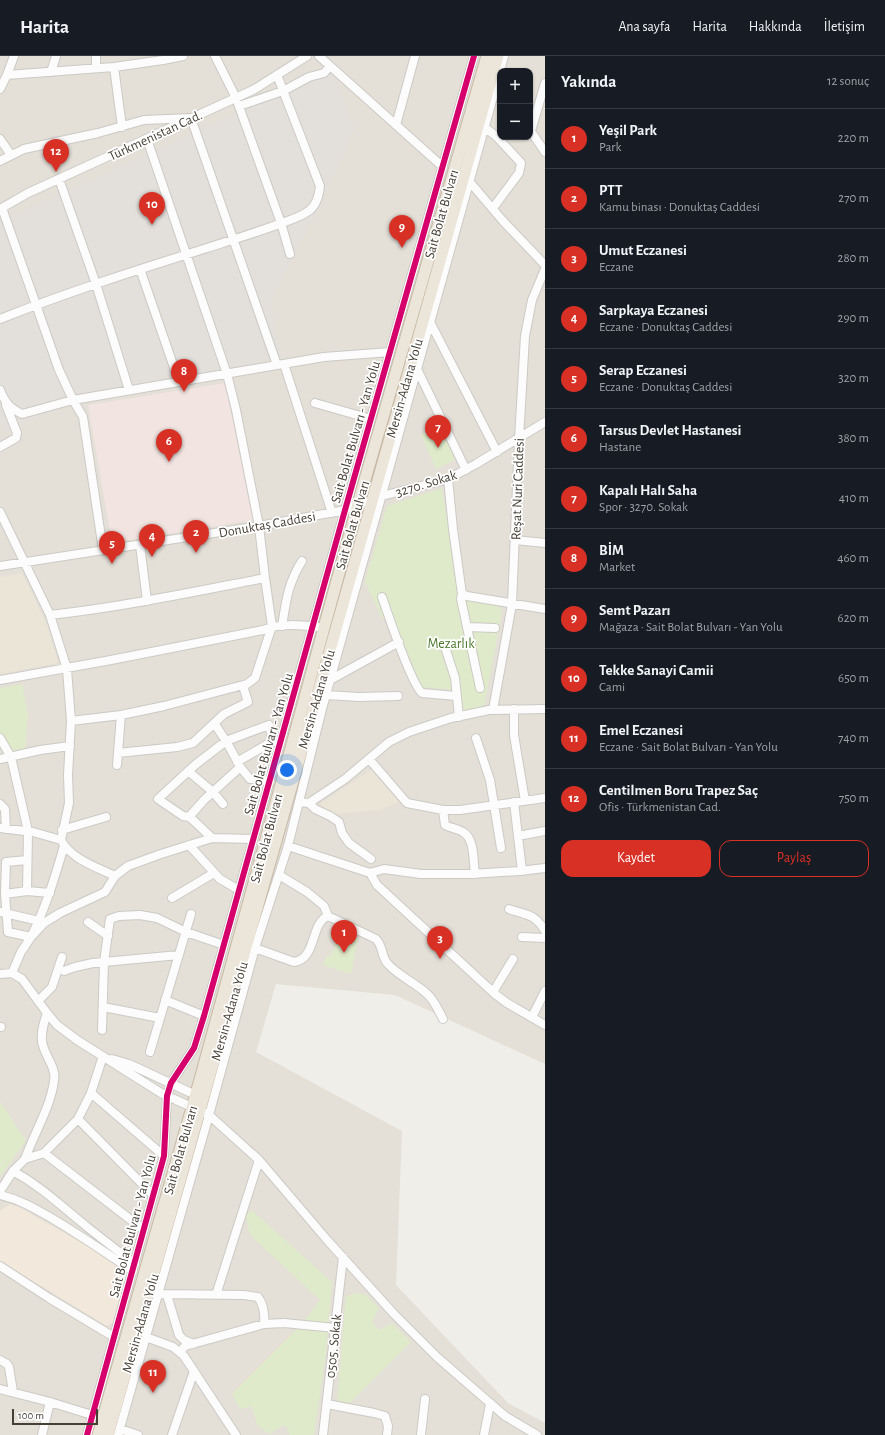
<!DOCTYPE html>
<html lang="tr">
<head>
<meta charset="utf-8">
<style>
	body { margin:0; font-family:"Alegreya Sans",sans-serif; background:#20242c; color:#f1f3f6 }
	.controls { position:absolute; right:12px; top:12px; display:grid; overflow:hidden; border-radius:8px; box-shadow:0 1px 3px #0004 }
	.controls button { width:36px; height:36px; display:grid; place-items:center; padding:0; border:0; border-bottom:1px solid #363941; background:#171b24; color:#f1f3f6; font:20px sans-serif }
	.scale { position:absolute; left:12px; bottom:10px; width:86px; box-sizing:border-box; padding-left:4px; border:2px solid #463f36; border-top:0; font-size:11px; line-height:14px; white-space:nowrap; color:#463f36; -webkit-text-stroke:3px #fff; paint-order:stroke }
	.you { position:absolute; left:287px; top:714px; width:14px; height:14px; margin:-10px; border:3px solid #fff; border-radius:50%; background:#1a73e8; box-shadow:0 0 0 6px #1a73e833 }
	.badge { display:grid; place-items:center; width:26px; height:26px; border-radius:50%; background:#d93025; color:#fff; font-size:13px; font-weight:700 }
	.pin { position:absolute; translate:-50% -33px; filter:drop-shadow(0 1px 2px #0008) }
	.pin::after { content:''; position:absolute; top:21px; width:14px; height:12px; background:inherit; clip-path:polygon(0 0,100% 0,50% 100%) }
	.list { margin:0; padding:0; list-style:none }
	h2 { display:flex; justify-content:space-between; align-items:center; height:52px; margin:0; padding:0 16px; font-size:17px }
	h2 small { font-size:13px; font-weight:400; color:#9ea1a6 }
	.list li { display:grid; grid-template-columns:26px 1fr auto; gap:12px; align-items:center; box-sizing:border-box; height:60px; padding:0 16px; border-top:1px solid #363941 }
	.list b { display:block; font-size:15px; white-space:nowrap }
	.list p { margin:0; font-size:13px; white-space:nowrap; color:#9ea1a6 }
	.list em { font-size:13px; font-style:normal; color:#9ea1a6 }
	.actions { display:flex; gap:8px; padding:12px 16px }
	.actions a { flex:1; padding:9px 0; border:1px solid #d93025; border-radius:12px; text-align:center; font-size:14px; color:#d93025 }
	.actions .main { background:#d93025; color:#fff }
	.map { position:relative; flex:none; width:545px; height:1379px; overflow:hidden }
	header { display:flex; align-items:center; gap:24px; box-sizing:border-box; height:56px; padding:0 20px; background:#171b24; border-bottom:1px solid #363941 }
	header strong { font-size:19px }
	nav { display:flex; gap:22px; margin-inline-start:auto; font-size:14px }
	main { display:flex }
	aside { flex:1; background:#171b24 }
	.map>svg:first-child { display:block }
</style>
</head>
<body>
<header>
<strong>Harita</strong>
<nav><a>Ana sayfa</a><a>Harita</a><a>Hakkında</a><a>İletişim</a></nav>
</header>
<main>
<div class="map">
<svg width="545" height="1379" viewBox="0 0 545 1379">
	<rect width="100%" height="100%" fill="#f0eee9"/>
	<path fill="#e4dfd7" fill-rule="evenodd" d="M0,0H545V1008L395,939L276,928L256,996L402,1075L396,1229L508,1347L545,1367V1379H0ZM500,15H530V81H500Z"/>
	<path fill="#f3e8dc" d="M10,1148L19,1151L122,1210L128,1216L113,1267L107,1270L0,1205V1155Z"/>
	<path fill="#e3dfda" d="M332,14L355,73L316,157L270,247L281,298L248,310L86,345L46,358L4,376L0,365V166Z"/>
	<path fill="#ebe5d8" d="M22,517L47,569L58,607L0,618V521Z
		M371,714L399,746L380,754L333,758L320,748Z"/>
	<path fill="#f2e4e1" d="M225,327L253,464L112,487L88,349Z"/>
	<path fill="#dfeaca" d="M440,370L455,404L436,413L421,379Z
		M442,432L459,543L498,550L502,555L484,651L458,657L453,634L422,631L392,560L382,562L365,526L387,450Z
		M22,628L28,658L25,695L14,697L12,696L0,677V632Z
		M332,874L358,883L351,918L323,909L326,901L332,898L331,895L336,893L334,889L335,888L332,881H329Z
		M0,1045L26,1085L0,1120Z
		M253,1155L332,1226L326,1297L314,1379H289V1374L283,1369L270,1378L258,1370L251,1350L240,1353L232,1338L301,1269L320,1244L252,1181L249,1175L245,1158Z
		M357,1237L365,1238L379,1252L372,1266L379,1274L392,1267L411,1286L350,1347L337,1345L346,1240Z"/>
	<g fill="none" stroke-linecap="round" stroke-linejoin="round">
		<g stroke="#cccac5" stroke-width="10">
			<path id="minor" d="M215,0L236,42L281,167L290,198
				M319,0L443,111
				M114,11L122,71
				M96,12V0
				M500,15L504,0
				M51,16L56,0
				M7,19L114,11L163,4L183,0
				M0,33L7,19L14,0
				M239,50L283,35L309,21L324,17L330,10
				M396,69L415,0
				M484,71L496,80L521,107L519,117L493,152
				M530,74L545,96
				M531,75L545,27
				M0,83L11,99
				M0,105L24,93L98,77L144,64L191,62L277,309
				M59,123L96,228L129,334
				M469,125L503,165L545,209
				M2,152L59,314L73,344L83,361L103,494
				M0,153L28,137L253,34L307,0
				M140,213L179,326
				M0,263C68,236 137,214 207,192C232,184 258,176 282,167C290,164 300,161 307,156C316,151 319,139 320,130L277,19
				M430,266L497,396
				M284,308L332,457
				M417,313L466,414
				M0,334C5,347 10,352 22,358L73,344L324,301L390,296
				M315,347L371,363
				M0,391L16,382L17,377L6,349
				M448,423L453,473L462,538L461,543L480,632
				M0,456L50,559L67,613L71,665L68,719L69,747L61,784
				M515,484L545,487
				M140,489L147,545
				M0,510L259,470L345,454L358,448L372,445L382,440L448,423L476,408L545,366
				M462,538L467,540L545,553
				M382,541C388,558 411,628 422,637L456,640
				M50,559C122,551 193,536 265,522
				M282,570C286,545 288,527 302,505
				M467,571L495,572
				M445,591L455,622L459,661
				M0,624L111,604L263,574C280,567 300,569 318,571
				M330,624L399,586
				M326,639L359,641L398,640
				M514,653V679L525,745
				M493,654L512,548L519,383L525,280L532,244L545,213
				M71,665L121,659L164,650L247,628L255,622L272,570L265,522L259,470L236,354L227,318L147,83
				M214,667L226,685L241,712
				M0,682L11,701L28,775L27,835
				M476,682L490,724L501,792
				M118,697L177,691L193,687L224,658L248,646L243,630
				M0,703L40,694L70,690
				M369,703L407,747L443,754H460L545,742
				M237,706L273,685L277,686
				M117,709L121,659
				M188,715L213,736L223,748
				M299,746L309,747L345,723L389,686L409,676L451,662L489,654L545,653
				M514,746L522,815
				M309,747L315,753L330,760L339,766L342,777L349,787L371,803
				M0,748L5,753L6,773
				M443,754L445,769C451,772 458,773 463,776C475,783 473,805 475,818
				M189,761L204,744L237,714L241,712L250,723L270,725
				M0,772L33,776L61,784C71,803 96,811 115,820
				M62,774L106,761
				M518,780L545,775
				M212,782L193,764L189,761L183,760L158,743L195,709L226,685L269,669L273,685
				M189,789L220,823L239,834
				M288,790L370,817L384,813L421,818H471L520,815L545,812
				M27,804L6,806L5,838L8,876L31,881C46,851 55,821 64,790
				M370,817L377,829L495,938L507,947L545,969
				M279,819L307,836L324,850L328,860
				M5,838L27,835L50,837
				M172,842L214,817
				M509,853C526,859 536,858 545,875
				M0,856L39,865
				M88,866L108,880
				M522,881L545,882
				M255,892L294,906C317,903 310,867 328,860L376,883C383,890 381,899 387,907C396,918 415,927 426,937C434,943 438,954 443,963
				M64,915L75,911L93,907L179,899
				M12,917L21,896L31,881L44,867L60,857L105,836L115,820L128,810L161,798L212,782L253,783
				M0,918L12,917L22,923L47,957L57,969L77,984L161,1037L209,1059L259,1104L328,1185L394,1258L437,1301L505,1360L537,1379
				M493,936L513,903
				M165,944L204,960
				M38,945L52,931L62,901
				M103,951L160,962
				M532,961L545,935
				M0,971H1
				M102,974L104,906L110,863L119,860L140,859L157,862L186,876L224,889
				M150,996L191,858
				M112,1003L129,1008L200,1041
				M91,1037L164,1100
				M78,1063L153,1139
				M44,1097L144,1174
				M25,1103C34,1077 50,1053 54,1025C57,1011 43,998 42,985C41,975 44,966 47,957
				M13,1115C42,1131 61,1150 86,1170C102,1183 118,1195 135,1208
				M0,1135L13,1115L25,1103L44,1097L78,1063L91,1037L103,1000
				M0,1139C21,1144 34,1152 53,1163C80,1179 106,1197 133,1215
				M0,1210L49,1242L114,1281
				M158,1238L244,1239L258,1241C264,1249 265,1257 264,1268
				M167,1239L179,1279L184,1284L193,1288
				M216,1239L259,1104
				M146,1281L173,1291L184,1300L236,1379
				M180,1296L185,1290L264,1268L284,1267L335,1272
				M0,1304L7,1308L9,1311L13,1336
				M0,1333L50,1346L92,1359
				M327,1348L374,1357L385,1360L388,1370L387,1379
				M120,1373L138,1379
				M42,1379L50,1346
				M87,1379L164,1100L167,1040L171,1027L194,992L204,960L345,454L474,0
				M118,1379L209,1059L255,892L288,790L322,653L500,16
				M172,1379L194,1315
				M323,1379L343,1201
				M421,1379L425,1343
				M484,1379L490,1348"/>
		</g>
		<g stroke="#c7b9a5" stroke-width="13">
			<path id="highway" d="M98,1379L199,1027L358,448L487,0
				M108,1379L498,0"/>
		</g>
		<use href="#minor" stroke="#fdfcfc" stroke-width="8"/>
		<use href="#highway" stroke="#ece5d9" stroke-width="11"/>
		<g stroke="#fff" stroke-width="8">
			<path id="cycleway" d="M87,1379L164,1100L167,1040L171,1027L194,992L204,960L345,454L474,0"/>
		</g>
		<use href="#cycleway" stroke="#d6006c" stroke-width="6"/>
	</g>
	<g text-anchor="middle" stroke-width="3.5" stroke-linejoin="round" paint-order="stroke">
		<g font-size="14" fill="#463f36" stroke="#fff">
			<text transform="translate(155 79) rotate(-25)" y="5">Türkmenistan Cad.</text>
			<text transform="translate(441 158) rotate(-74)" y="5">Sait Bolat Bulvarı</text>
			<text transform="translate(404 332) rotate(-74)" y="5">Mersin-Adana Yolu</text>
			<text transform="translate(355 376) rotate(-74)" y="5">Sait Bolat Bulvarı - Yan Yolu</text>
			<text transform="translate(426 427) rotate(-17)" y="5">3270. Sokak</text>
			<text transform="translate(517 433) rotate(-88)" y="5">Reşat Nuri Caddesi</text>
			<text transform="translate(267 468) rotate(-10)" y="5">Donuktaş Caddesi</text>
			<text transform="translate(352 469) rotate(-74)" y="5">Sait Bolat Bulvarı</text>
			<text transform="translate(316 643) rotate(-74)" y="5">Mersin-Adana Yolu</text>
			<text transform="translate(268 688) rotate(-74)" y="5">Sait Bolat Bulvarı - Yan Yolu</text>
			<text transform="translate(266 782) rotate(-75)" y="5">Sait Bolat Bulvarı</text>
			<text transform="translate(229 955) rotate(-74)" y="5">Mersin-Adana Yolu</text>
			<text transform="translate(180 1094) rotate(-74)" y="5">Sait Bolat Bulvarı</text>
			<text transform="translate(132 1170) rotate(-75)" y="5">Sait Bolat Bulvarı - Yan Yolu</text>
			<text transform="translate(140 1267) rotate(-74)" y="5">Mersin-Adana Yolu</text>
			<text transform="translate(333 1290) rotate(-84)" y="5">0505. Sokak</text>
		</g>
		<g font-size="14" fill="#4a772a" stroke="#fff">
			<text x="451" y="592">Mezarlık</text>
		</g>
	</g>
</svg>
<div class="controls">
<button>+</button>
<button>−</button>
</div>
<div class="scale">100 m</div>
<div class="you"></div>
<div class="pin badge" style="left:344px;top:897px">1</div>
<div class="pin badge" style="left:196px;top:497px">2</div>
<div class="pin badge" style="left:440px;top:903px">3</div>
<div class="pin badge" style="left:152px;top:501px">4</div>
<div class="pin badge" style="left:112px;top:508px">5</div>
<div class="pin badge" style="left:169px;top:406px">6</div>
<div class="pin badge" style="left:438px;top:392px">7</div>
<div class="pin badge" style="left:184px;top:336px">8</div>
<div class="pin badge" style="left:402px;top:192px">9</div>
<div class="pin badge" style="left:152px;top:169px">10</div>
<div class="pin badge" style="left:153px;top:1337px">11</div>
<div class="pin badge" style="left:56px;top:116px">12</div>
</div>
<aside>
<h2>Yakında<small>12 sonuç</small></h2>
<ul class="list">
<li><span class="badge">1</span><div><b>Yeşil Park</b><p>Park</p></div><em>220 m</em></li>
<li><span class="badge">2</span><div><b>PTT</b><p>Kamu binası · Donuktaş Caddesi</p></div><em>270 m</em></li>
<li><span class="badge">3</span><div><b>Umut Eczanesi</b><p>Eczane</p></div><em>280 m</em></li>
<li><span class="badge">4</span><div><b>Sarpkaya Eczanesi</b><p>Eczane · Donuktaş Caddesi</p></div><em>290 m</em></li>
<li><span class="badge">5</span><div><b>Serap Eczanesi</b><p>Eczane · Donuktaş Caddesi</p></div><em>320 m</em></li>
<li><span class="badge">6</span><div><b>Tarsus Devlet Hastanesi</b><p>Hastane</p></div><em>380 m</em></li>
<li><span class="badge">7</span><div><b>Kapalı Halı Saha</b><p>Spor · 3270. Sokak</p></div><em>410 m</em></li>
<li><span class="badge">8</span><div><b>BİM</b><p>Market</p></div><em>460 m</em></li>
<li><span class="badge">9</span><div><b>Semt Pazarı</b><p>Mağaza · Sait Bolat Bulvarı - Yan Yolu</p></div><em>620 m</em></li>
<li><span class="badge">10</span><div><b>Tekke Sanayi Camii</b><p>Cami</p></div><em>650 m</em></li>
<li><span class="badge">11</span><div><b>Emel Eczanesi</b><p>Eczane · Sait Bolat Bulvarı - Yan Yolu</p></div><em>740 m</em></li>
<li><span class="badge">12</span><div><b>Centilmen Boru Trapez Saç</b><p>Ofis · Türkmenistan Cad.</p></div><em>750 m</em></li>
</ul>
<div class="actions"><a class="main">Kaydet</a><a>Paylaş</a></div>
</aside>
</main>
</body>
</html>
